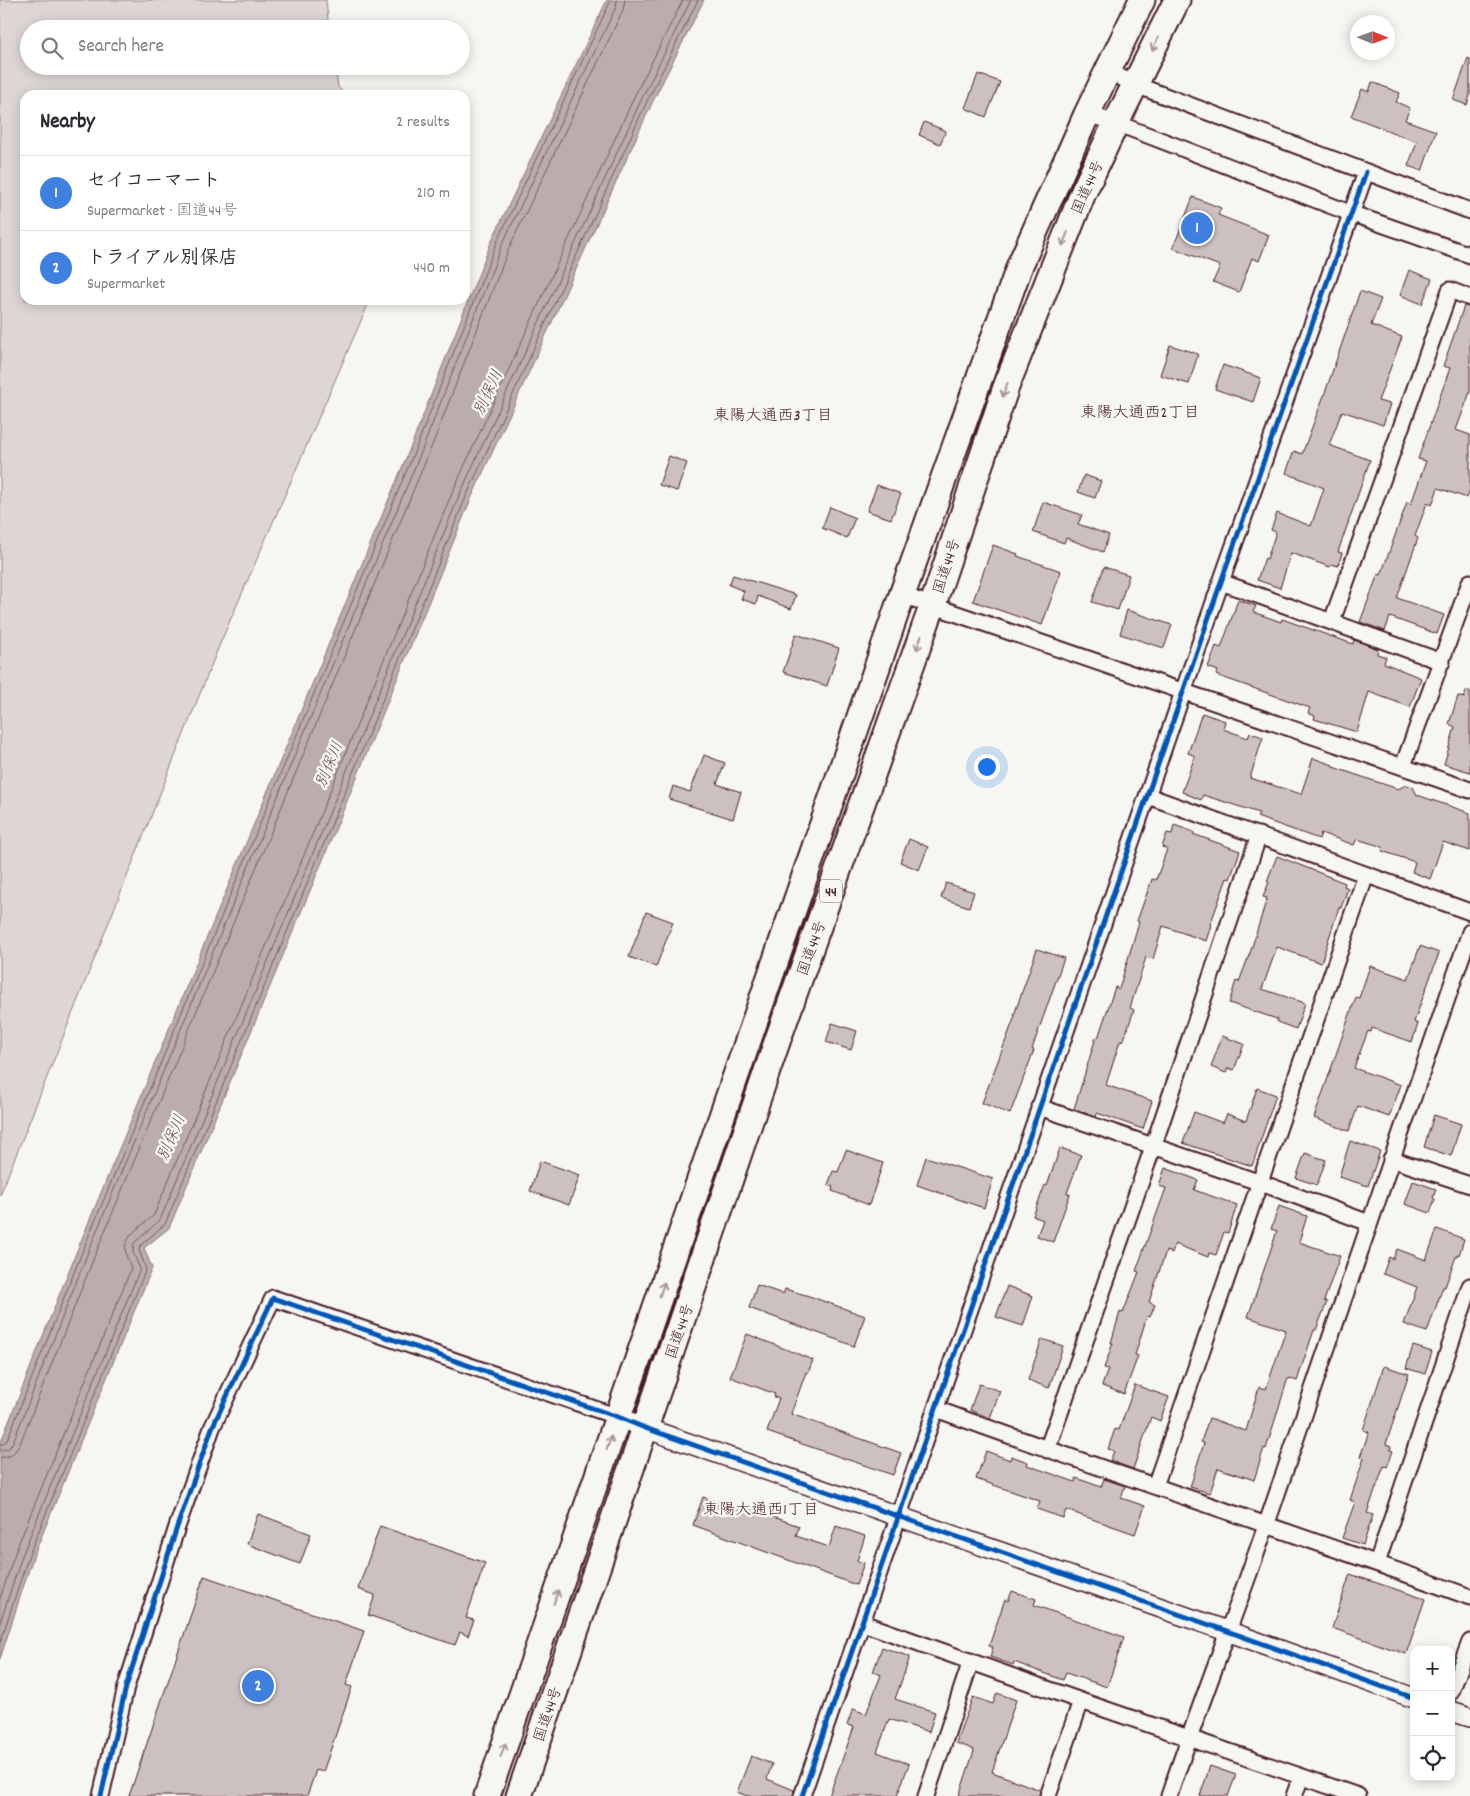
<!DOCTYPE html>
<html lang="en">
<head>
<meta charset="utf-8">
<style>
	body { margin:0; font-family:Dekko,"Klee One",sans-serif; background:#f7f7f7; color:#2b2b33 }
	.controls { position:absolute; right:15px; bottom:15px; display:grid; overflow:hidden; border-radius:10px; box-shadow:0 2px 12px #0003 }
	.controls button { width:45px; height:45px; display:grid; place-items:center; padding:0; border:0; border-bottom:1px solid #e1e1e2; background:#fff; color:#2b2b33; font:25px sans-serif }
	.compass { position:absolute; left:1350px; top:15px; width:45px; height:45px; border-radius:50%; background:#fff; box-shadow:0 2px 12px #0003; rotate:91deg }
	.you { position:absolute; left:986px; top:766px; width:18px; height:18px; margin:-12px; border:4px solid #fff; border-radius:50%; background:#1a73e8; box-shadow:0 0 0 8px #1a73e833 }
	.badge { display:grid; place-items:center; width:32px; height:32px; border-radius:50%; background:#4a1f2b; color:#fff; font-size:16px; font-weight:700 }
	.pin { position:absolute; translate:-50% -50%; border:2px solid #fff; box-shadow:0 1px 5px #0006 }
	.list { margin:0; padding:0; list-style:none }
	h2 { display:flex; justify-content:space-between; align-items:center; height:65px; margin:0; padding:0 20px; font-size:21px }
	h2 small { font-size:16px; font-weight:400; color:#7c7c81 }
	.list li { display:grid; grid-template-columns:32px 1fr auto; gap:15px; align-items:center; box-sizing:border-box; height:75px; padding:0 20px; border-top:1px solid #e1e1e2 }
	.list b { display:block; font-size:19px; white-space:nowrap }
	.list p { margin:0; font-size:16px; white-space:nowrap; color:#7c7c81 }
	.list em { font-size:16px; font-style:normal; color:#7c7c81 }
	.icon { flex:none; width:28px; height:28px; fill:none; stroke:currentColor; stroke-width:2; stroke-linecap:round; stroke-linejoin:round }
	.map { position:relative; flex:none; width:1470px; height:1796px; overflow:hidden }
	.search { position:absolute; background:#fff; box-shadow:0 2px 12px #0003; left:20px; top:20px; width:450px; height:55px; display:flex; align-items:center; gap:12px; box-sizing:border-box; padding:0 18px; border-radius:28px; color:#7c7c81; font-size:19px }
	.panel { position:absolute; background:#fff; box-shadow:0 2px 12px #0003; left:20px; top:90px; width:450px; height:215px; border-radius:15px }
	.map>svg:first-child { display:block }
</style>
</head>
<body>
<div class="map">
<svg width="1470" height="1796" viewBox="0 0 1470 1796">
	<rect width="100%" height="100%" fill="#f6f6f2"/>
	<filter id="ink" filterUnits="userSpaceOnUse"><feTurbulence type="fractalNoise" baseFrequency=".02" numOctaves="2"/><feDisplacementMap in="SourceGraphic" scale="10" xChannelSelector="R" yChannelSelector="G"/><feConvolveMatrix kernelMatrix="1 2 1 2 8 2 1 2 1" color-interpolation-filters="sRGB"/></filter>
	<g filter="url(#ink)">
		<path fill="#ddd6d5" stroke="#947a80" d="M0,0H326L329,29H29V66H335L338,87L345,95H25V300H370L219,646L0,1195Z"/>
		<path fill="#bbadae" stroke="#8e747a" d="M607,0H704L653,101L470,501L322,862L169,1228L144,1248L152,1268L33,1557L0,1659V1444L78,1248L413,441L492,240Z"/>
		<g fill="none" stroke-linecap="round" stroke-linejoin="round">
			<path stroke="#77585f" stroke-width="1" d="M0,1444H4L7,1440L83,1250L418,443L497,242L611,0
				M0,1450L8,1449L13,1442L88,1252L424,445L502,245L616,7L617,0
				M0,1458L12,1455L19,1446L95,1255L431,448L509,248L623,10L625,0
				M0,1599L16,1550L131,1269C130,1264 127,1259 126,1254C121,1236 143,1226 154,1215L304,855L452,493L636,93L683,0
				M0,1623L23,1553L140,1269L133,1252L134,1243L160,1220L311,858L459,496L643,96L691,0
				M0,1643L29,1555L146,1269L139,1250L140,1246L165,1224L317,860L465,499L648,99L698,0"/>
		</g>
		<path fill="#ccc1c0" stroke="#4a1f2b" d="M1468,58L1470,59V95L1467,105L1453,100Z
			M978,74L1000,82L986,117L965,108Z
			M1372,82L1400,93L1396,102L1410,108L1405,120L1436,131L1422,171L1408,166L1417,142L1351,116L1362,89L1369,92Z
			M924,122L946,131L940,144L919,135Z
			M1193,197L1221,208L1218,215L1269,235L1259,261L1252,258L1239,292L1213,282L1220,266L1173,248Z
			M1409,270L1432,279L1422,304L1400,295Z
			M1360,291L1381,299L1371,325L1402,337L1378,401L1390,404L1383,425L1342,411L1329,445L1370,460L1338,552L1342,553L1338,566L1332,564L1330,567L1291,553L1280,588L1257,580L1265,558L1267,559L1276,532L1271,530L1277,513L1311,526L1324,488L1286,473L1294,451L1302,454L1326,390Z
			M1464,306L1470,307V392L1456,430L1470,435V490L1467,498L1438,488L1432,505L1427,503L1415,536L1418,538L1397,598L1444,615L1437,634L1390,617L1385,631L1360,622L1378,574L1381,575L1407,502L1411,504L1426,461L1418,459L1450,368L1443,366Z
			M1170,345L1198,354L1189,384L1160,375Z
			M1223,365L1261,378L1253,402L1215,389Z
			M669,456L687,463L677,491L659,485Z
			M1084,475L1101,481L1095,498L1078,492Z
			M877,485L901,494L891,519L867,511Z
			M1043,502L1082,515L1078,524L1109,535L1103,552L1066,538L1064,543L1033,532Z
			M830,507L855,518L847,538L822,528Z
			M993,545L1018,554L1017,556L1061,571L1042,625L973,601Z
			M1104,567L1129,575L1118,610L1092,602Z
			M733,575L796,595L791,609L758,596L756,604L741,599L744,591L729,585Z
			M1238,600L1256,606L1253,612L1281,622L1282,619L1353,644L1354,640L1378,649L1377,654L1386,657L1384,663L1421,678L1410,707L1369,692L1357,732L1314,719L1315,716L1308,713L1310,708L1216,675L1218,671L1208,667L1216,646L1221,648Z
			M1127,610L1172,625L1164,648L1120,634Z
			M796,634L839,648L827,686L783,672Z
			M1466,691H1470V772L1444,764L1455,727L1449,724L1458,696L1464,698Z
			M1202,713L1225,721L1223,729L1248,738L1250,733L1263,737L1250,778L1301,794L1313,758L1333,765V767L1398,789L1406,785L1413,787L1417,795L1470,813V851L1443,842L1430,879L1412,872L1415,862L1382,851L1383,847L1357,839L1354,845L1321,833L1319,839L1257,817L1259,813L1203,795L1201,800L1182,792L1195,756L1188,753Z
			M704,755L725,763L717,784L741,792L733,819L669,799L673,786L690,792Z
			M1174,825L1194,832L1193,834L1240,851L1230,879L1227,878L1210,925H1211L1206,941L1163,926L1153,959L1146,957L1130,1008L1134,1010L1123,1042L1120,1041L1106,1085L1152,1101L1143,1129L1097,1113L1096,1117L1074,1109L1096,1037L1098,1038L1115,987L1119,989L1139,922L1137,921L1152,879L1156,880L1167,849L1162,847L1167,833L1172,834Z
			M909,839L928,847L919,870L900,862Z
			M1277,856L1345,883L1344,886L1348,888L1341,908L1339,907L1321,963L1277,947L1262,989L1305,1003L1296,1029L1277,1022V1019L1229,1003L1236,981L1239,982L1251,950L1267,898L1263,897L1269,882L1267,881Z
			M946,883L974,892L969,907L941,898Z
			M646,912L673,922L656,967L629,957Z
			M1420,946L1439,953L1414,1022L1418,1024L1412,1042L1372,1028L1371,1032L1368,1031L1354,1068L1401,1085L1389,1117L1358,1106L1349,1131L1314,1118L1350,1014L1356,997L1359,998L1370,966L1408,979Z
			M1037,949L1064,958L1032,1049L1034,1050L1010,1114L982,1103L1015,1016L1014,1015Z
			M832,1023L857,1031L851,1050L826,1042Z
			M1222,1036L1244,1044L1234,1070L1228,1068L1226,1073L1211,1067Z
			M1257,1088L1276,1095L1252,1166L1183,1143L1194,1112L1223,1123L1227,1114L1246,1121Z
			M1434,1115L1461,1124L1451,1156L1424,1147Z
			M1350,1141L1380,1151L1368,1186L1339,1177Z
			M1060,1148L1081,1155L1067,1193L1070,1194L1053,1242L1037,1236L1043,1220L1033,1216L1045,1185L1047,1186Z
			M846,1150L883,1163L869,1205L832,1191L833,1187L828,1185L833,1171L838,1172Z
			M1305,1153L1326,1160L1317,1185L1296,1178Z
			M926,1157L993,1179L984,1208L917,1185Z
			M540,1161L580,1175L569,1205L530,1191Z
			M1165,1168L1198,1180L1194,1190L1237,1205L1228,1233L1224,1232L1216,1255L1209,1253L1208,1257L1175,1244L1172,1253L1166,1251L1149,1302L1155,1305L1150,1317L1147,1316L1135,1355L1138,1356L1124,1394L1102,1386L1108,1369L1104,1368L1113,1343H1111L1120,1312L1123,1313L1139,1272L1136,1271L1166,1188L1159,1186Z
			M1413,1181L1436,1189L1433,1198L1435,1199L1430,1213L1405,1204Z
			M1279,1206L1307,1216L1299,1242L1340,1256L1324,1301L1327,1302L1316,1330H1314L1297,1381L1289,1378L1287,1381L1266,1449L1264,1448L1254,1480L1218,1468L1210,1493L1190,1487L1204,1443L1201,1442L1209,1418L1246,1431L1259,1387L1266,1389L1286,1330L1248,1317L1277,1231L1271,1229Z
			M1437,1229L1464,1239L1459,1255L1457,1254L1445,1287H1443L1427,1332L1404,1324L1417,1287L1383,1274L1389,1257L1393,1259L1397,1249L1426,1260Z
			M757,1285L783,1294L785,1289L809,1296L865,1316L854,1346L749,1308Z
			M1007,1286L1033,1296L1023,1326L996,1317Z
			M747,1334L813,1360L808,1373L806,1372L791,1414L901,1453L893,1475L767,1432L779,1398L774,1397L775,1394L730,1377Z
			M1042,1339L1063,1346L1049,1388L1028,1380Z
			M1413,1346L1432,1352L1425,1374L1406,1368Z
			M1384,1366L1409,1374L1386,1444L1391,1446L1390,1450L1393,1451L1387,1467L1384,1466L1367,1513L1373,1515L1363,1545L1342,1538L1355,1502L1350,1500L1364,1458L1360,1457L1369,1432L1363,1430Z
			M979,1384L1000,1391L990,1418L970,1410Z
			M1135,1385L1169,1397L1160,1421L1151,1417L1133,1469L1110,1461L1114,1451L1108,1449L1115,1429L1119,1430Z
			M986,1451L1010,1460L1011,1456L1028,1462L1027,1465L1075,1482L1076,1478L1101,1487L1104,1479L1125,1486L1121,1498L1145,1506L1135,1534L1066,1510L1063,1518L1037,1509L1040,1501L976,1479Z
			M703,1497L745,1512L748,1505L766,1512L765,1514L799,1526L796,1536L829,1547L836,1526L865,1536L857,1561L864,1563L856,1585L693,1525Z
			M258,1514L311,1534L300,1564L247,1544Z
			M380,1526L485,1563L466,1618L474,1620L468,1636L460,1632L455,1645L368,1615L375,1595L358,1589Z
			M1350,1574L1425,1599L1406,1654L1332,1628Z
			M204,1576L364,1631L346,1685L352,1687L323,1772L316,1770L307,1796H129Z
			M1012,1591L1036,1599L1034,1605L1124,1637L1107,1687L1066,1673L1063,1680L1014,1662L1013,1665L990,1657L993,1647L989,1646L1005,1599L1008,1601Z
			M882,1647L910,1657L895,1699L935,1712L929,1732L889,1719L877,1752L909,1764L897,1796H829L854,1727L847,1725L853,1709L866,1714L881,1675L873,1672Z
			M997,1693L1016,1700L992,1772L1040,1790L1039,1796H959L974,1751L973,1749L956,1743L961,1728L973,1697L993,1704Z
			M751,1756L772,1764L767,1779L794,1790L793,1796H747L737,1792Z
			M1210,1766L1236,1775L1228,1796H1200Z"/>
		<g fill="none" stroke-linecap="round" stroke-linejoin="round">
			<g stroke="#4a1f2b" stroke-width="19">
				<path id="minor" d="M1108,71L1136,85L1470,211
					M1087,114L1116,123L1350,213L1470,255
					M1221,582L1442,662
					M902,595L1470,790
					M1332,621L1450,290L1470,298
					M1403,766L1470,582
					M1148,796L1470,912
					M1039,1107L1261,1183L1369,1223
					M1391,1159L1470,1185
					M936,1409C1113,1474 1293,1532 1470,1597
					M1047,1450L1153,1147L1259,835
					M1155,1486L1366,875
					M1377,1563L1470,1286
					M863,1623L1081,1701L1358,1796
					M1451,1692L1470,1642
					M101,1796L126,1687L177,1527L212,1428L273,1298L618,1417
					M802,1796L1221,582L1366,172
					M926,1796L971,1661
					M1048,1796L1081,1701
					M1169,1796C1200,1704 1235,1615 1267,1523C1335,1326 1401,1129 1470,932
					M1294,1796L1301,1777"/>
			</g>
			<g stroke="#4a1f2b" stroke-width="22">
				<path id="tertiary" d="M618,1417L645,1428L1227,1631L1414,1698
					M1451,1711L1470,1717"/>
			</g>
			<g stroke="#4a1f2b" stroke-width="29">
				<path id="trunk" d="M487,1796L902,595L1020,265L1087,114L1142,0
					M519,1796L778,1039L933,604L1006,387L1083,193L1116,123L1177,0"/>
			</g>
			<use href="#minor" stroke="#f6f6f2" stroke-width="15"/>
			<use href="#tertiary" stroke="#f6f6f2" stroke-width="19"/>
			<use href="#trunk" stroke="#f6f6f2" stroke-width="25"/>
			<g stroke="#f6f6f2" stroke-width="8">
				<path id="cycleway" d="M101,1796L126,1687L177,1527L212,1428L273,1298L618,1417L645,1428L1227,1631L1414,1698
					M802,1796L1221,582L1366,172"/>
			</g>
			<use href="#cycleway" stroke="#0057b8" stroke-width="5"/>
		</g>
		<defs><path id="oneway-shaft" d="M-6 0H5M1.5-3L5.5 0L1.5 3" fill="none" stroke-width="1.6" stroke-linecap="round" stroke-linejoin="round" transform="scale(1.25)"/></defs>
		<g stroke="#a99598">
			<use href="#oneway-shaft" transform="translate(1155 44) rotate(115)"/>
			<use href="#oneway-shaft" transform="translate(1065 239) rotate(112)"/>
			<use href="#oneway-shaft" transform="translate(1005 390) rotate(110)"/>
			<use href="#oneway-shaft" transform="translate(919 643) rotate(109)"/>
			<use href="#oneway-shaft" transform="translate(662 1289) rotate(-71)"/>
			<use href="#oneway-shaft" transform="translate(609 1443) rotate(-71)"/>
			<use href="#oneway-shaft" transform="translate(556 1597) rotate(-71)"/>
			<use href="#oneway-shaft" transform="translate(503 1750) rotate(-71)"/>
		</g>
	</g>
	<g text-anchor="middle" stroke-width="5" stroke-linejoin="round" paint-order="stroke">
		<rect fill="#f6f6f2" stroke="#7e6067" stroke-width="1" x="820" y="879.5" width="22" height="23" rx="4"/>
		<g font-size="14" font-weight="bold" fill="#4a1f2b">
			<text x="831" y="896">44</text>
		</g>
		<g font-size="15" fill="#4a1f2b" stroke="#f6f6f2">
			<text transform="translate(1087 187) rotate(-66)" y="5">国道44号</text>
			<text transform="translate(946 566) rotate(-72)" y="5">国道44号</text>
			<text transform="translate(811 948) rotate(-70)" y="5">国道44号</text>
			<text transform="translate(679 1331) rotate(-71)" y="5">国道44号</text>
			<text transform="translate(547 1714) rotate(-71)" y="5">国道44号</text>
		</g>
		<g font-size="16" font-style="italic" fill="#6c4a52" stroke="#f6f6f2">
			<text transform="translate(487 392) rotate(-65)" y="6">別保川</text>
			<text transform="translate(328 764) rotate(-67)" y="6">別保川</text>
			<text transform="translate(170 1137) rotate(-67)" y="6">別保川</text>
		</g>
		<g font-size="16" fill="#4a1f2b" stroke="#f6f6f2">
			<text x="1140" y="417">東陽大通西2丁目</text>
			<text x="773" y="420">東陽大通西3丁目</text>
			<text x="761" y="1514">東陽大通西1丁目</text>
		</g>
	</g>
</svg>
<div class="controls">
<button>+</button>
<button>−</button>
<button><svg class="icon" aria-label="locate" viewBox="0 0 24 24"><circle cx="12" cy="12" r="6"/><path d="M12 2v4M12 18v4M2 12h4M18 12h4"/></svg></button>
</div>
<svg class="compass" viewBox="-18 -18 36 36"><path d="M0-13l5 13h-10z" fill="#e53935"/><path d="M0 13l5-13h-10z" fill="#7c7c81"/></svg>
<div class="you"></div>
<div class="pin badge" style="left:1197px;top:228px;background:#3f7fe0">1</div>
<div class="pin badge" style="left:258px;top:1686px;background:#3f7fe0">2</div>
<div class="search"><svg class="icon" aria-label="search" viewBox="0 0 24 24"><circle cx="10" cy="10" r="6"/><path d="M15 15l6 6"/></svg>Search here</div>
<section class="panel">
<h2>Nearby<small>2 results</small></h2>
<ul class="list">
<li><span class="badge" style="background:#3f7fe0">1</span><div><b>セイコーマート</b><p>Supermarket · 国道44号</p></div><em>210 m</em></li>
<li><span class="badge" style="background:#3f7fe0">2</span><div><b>トライアル別保店</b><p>Supermarket</p></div><em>440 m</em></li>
</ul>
</section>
</div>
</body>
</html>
